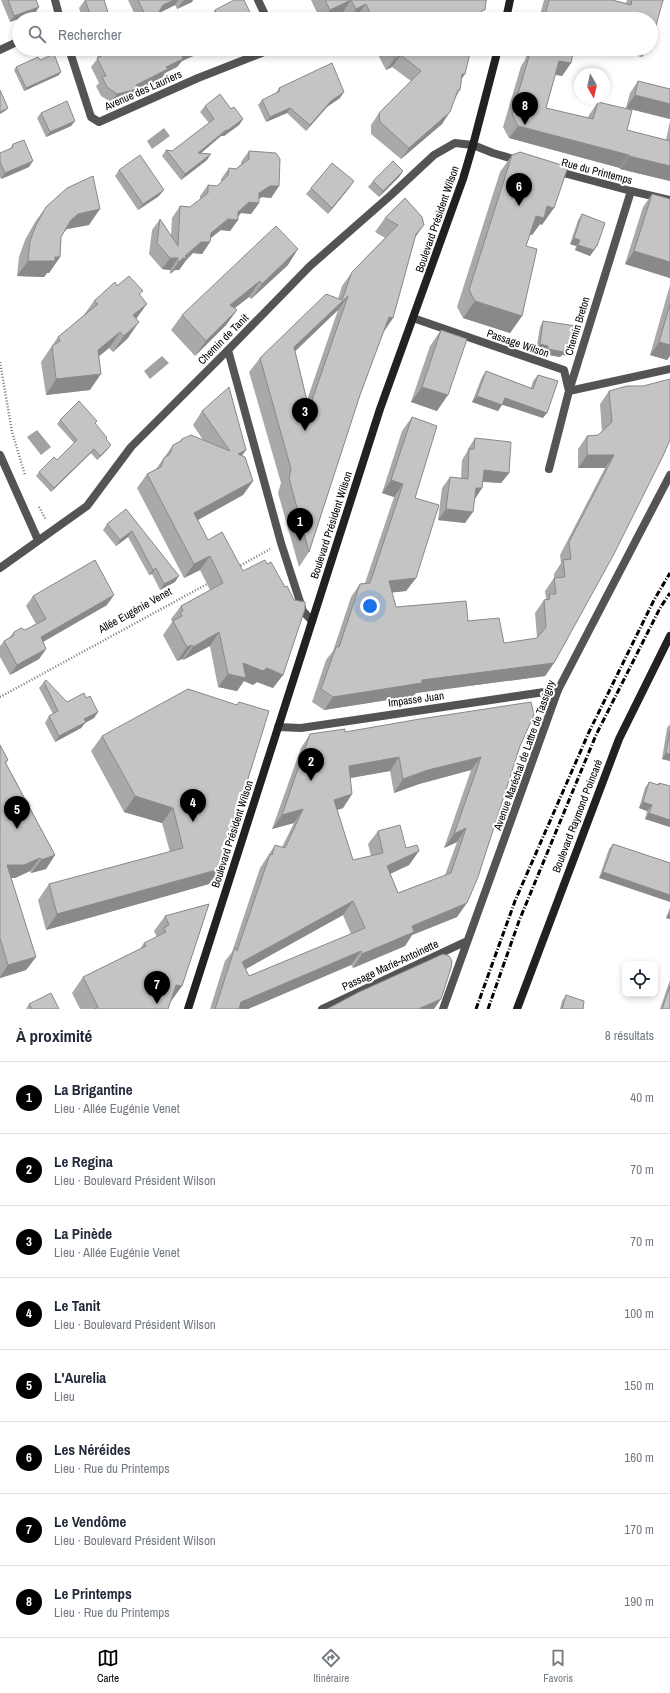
<!DOCTYPE html>
<html lang="fr">
<head>
<meta charset="utf-8">
<style>
	body { margin:0; font-family:"Archivo Narrow",sans-serif; background:#f2f2f3; color:#1f2937 }
	.controls { position:absolute; right:12px; bottom:12px; display:grid; overflow:hidden; border-radius:8px; box-shadow:0 2px 6px #0003 }
	.controls button { width:36px; height:36px; display:grid; place-items:center; padding:0; border:0; border-bottom:1px solid #e0e1e3; background:#fff; color:#1f2937; font:20px sans-serif }
	.compass { position:absolute; left:574px; top:68px; width:36px; height:36px; border-radius:50%; background:#fff; box-shadow:0 2px 6px #0003; rotate:172deg }
	.you { position:absolute; left:370px; top:606px; width:14px; height:14px; margin:-10px; border:3px solid #fff; border-radius:50%; background:#1a73e8; box-shadow:0 0 0 6px #1a73e833 }
	.badge { display:grid; place-items:center; width:26px; height:26px; border-radius:50%; background:#000; color:#fff; font-size:13px; font-weight:700 }
	.pin { position:absolute; translate:-50% -33px; filter:drop-shadow(0 1px 2px #0008) }
	.pin::after { content:''; position:absolute; top:21px; width:14px; height:12px; background:inherit; clip-path:polygon(0 0,100% 0,50% 100%) }
	.list { margin:0; padding:0; list-style:none }
	h2 { display:flex; justify-content:space-between; align-items:center; height:52px; margin:0; padding:0 16px; font-size:17px }
	h2 small { font-size:13px; font-weight:400; color:#747a83 }
	.list li { display:grid; grid-template-columns:26px 1fr auto; gap:12px; align-items:center; box-sizing:border-box; height:72px; padding:0 16px; border-top:1px solid #e0e1e3 }
	.list b { display:block; font-size:15px; white-space:nowrap }
	.list p { margin:0; font-size:13px; white-space:nowrap; color:#747a83 }
	.list em { font-size:13px; font-style:normal; color:#747a83 }
	.icon { flex:none; width:22px; height:22px; fill:none; stroke:currentColor; stroke-width:2; stroke-linecap:round; stroke-linejoin:round }
	.map { position:relative; flex:none; width:670px; height:1009px; overflow:hidden }
	.search { position:absolute; background:#fff; box-shadow:0 2px 6px #0003; left:12px; right:12px; top:12px; height:44px; display:flex; align-items:center; gap:10px; box-sizing:border-box; padding:0 14px; border-radius:22px; color:#747a83; font-size:15px }
	.sheet { height:628px; background:#fff }
	nav { display:flex; justify-content:space-around; align-items:center; box-sizing:border-box; height:56px; border-top:1px solid #e0e1e3; background:#fff; font-size:11px; color:#747a83 }
	nav a { display:grid; justify-items:center; gap:2px }
	nav .on { color:#000 }
	.map>svg:first-child { display:block }
</style>
</head>
<body>
<div class="map">
<svg width="670" height="1009" viewBox="0 0 670 1009">
	<rect width="100%" height="100%" fill="#fff"/>
	<path fill="#a2a2a2" d="M164,128L170,136L152,149L147,141Z
		M162,356L169,363L150,379L144,371Z
		M37,430L51,447L41,455L27,437Z"/>
	<g fill="none" stroke-linecap="round" stroke-linejoin="round">
		<path stroke="#767676" stroke-width="2.5" stroke-dasharray="1 2" stroke-linecap="butt" d="M0,362L12,432L25,475
			M39,507L46,520
			M238,567L270,549
			M0,697L209,583"/>
		<path stroke="#545454" stroke-width="8" d="M0,455L38,540"/>
		<path stroke="#545454" stroke-width="8" d="M55,0L60,19
			M258,0L267,19
			M69,49L91,117L99,122L198,78L272,49
			M0,50L19,41
			M556,171L631,191L670,200
			M413,318L564,370L569,391
			M228,350L281,543L303,611L312,621
			M569,391L670,369
			M549,469L569,391L631,191
			M0,568L87,506L131,447L228,350L310,266L391,195L434,155L455,143L473,145L493,153L520,161
			M278,727L301,728L558,690
			M322,1009L467,941
			M443,1009L558,690L670,475"/>
		<path stroke="#212121" stroke-width="8" d="M506,19L510,0
			M188,1009L380,409L463,179L473,145L498,49
			M517,1009L619,739L670,636"/>
		<path stroke="#000" stroke-width="3" stroke-dasharray="6 2 1 2" stroke-linecap="butt" d="M476,1009L515,901L589,732L654,600L670,573
			M488,1009L519,921L596,735L660,608L670,593"/>
	</g>
	<path fill="#a9a9a9" fill-rule="evenodd" d="M1,0H36L39,7L35,13L10,22Z
		M85,0H104L110,19H83L79,8Z
		M128,0H193L192,2L177,9L175,5L159,13L155,19H137Z
		M311,0H487L486,2L481,15V19H359L357,16L351,19H346L343,12L327,19H320Z
		M544,0H612L626,3L627,0H664L651,19H539Z
		M215,10L253,19H209V18Z
		M95,49H209L182,61L177,67L165,73L162,78L137,90L132,98L111,102L101,96L96,86L99,83L91,67L98,58Z
		M375,49H471L462,79L460,90L456,97L442,124L401,159L371,134V125L379,113L411,81L392,67L386,70Z
		M528,49H574L571,63L562,76L555,75L546,108L588,118L589,115L598,102L627,130L666,140L670,121V181L620,169V168L509,138L503,127L521,66L525,60Z
		M40,60L59,75L24,91L14,70L16,67Z
		M638,81L670,89V119L626,108L630,93Z
		M279,88L340,98L327,107L306,131L287,113L266,122L258,105L262,100L276,93Z
		M205,106L231,109L243,119L239,125L224,136H221L201,153L207,160L181,180L162,156L166,150L172,151L209,123L200,112Z
		M41,113L75,121L71,126L46,137L37,118Z
		M13,144L29,167L1,179L0,177V153L10,149Z
		M249,151L279,186L271,198L262,197L259,199V203L251,214L241,213L238,217V220L230,231L221,230L210,238V242L202,254L193,253L187,259L179,270H175L170,274V270L162,269L149,254L152,230L160,219L171,236L172,218L180,206L190,207L200,199V196L208,185L217,186L221,182V179L229,168L236,169L241,164V162Z
		M512,155L542,225L540,224L532,235H530L526,246L522,316L510,333L463,318L457,307L500,172Z
		M119,170L159,196L138,210L115,176Z
		M403,171L399,177L379,197L368,187L373,181Z
		M350,187L328,214L306,194L311,188Z
		M652,194L670,199V278L625,264L643,207Z
		M405,198L415,238L393,318L383,332L360,395L309,552L299,567L278,493L281,483L249,372L260,358L338,299L342,286L352,272L385,238L375,232L385,218ZM338,310L307,400L295,351Z
		M46,207L89,225L67,229L64,232L61,237L60,257L49,273H47L44,277L17,276L19,257L25,240L35,222Z
		M582,214L597,246L590,256L575,250L576,246L570,244L578,220Z
		M288,265L251,299L249,297L235,308L237,310L226,325L195,356L171,330L182,315Z
		M670,285V356L667,360L650,355Z
		M117,286L140,295L136,319L128,338L113,352L109,348L99,356L90,390L46,395L41,362L58,337L83,316L94,301Z
		M543,321L573,351L570,356L562,355L560,357L544,354L545,351L536,350L540,327Z
		M441,330L437,411L411,402L430,346Z
		M486,371L531,388L533,381L538,375L543,418L502,404L498,411L472,402L482,377Z
		M643,386L554,663L545,676L416,693L413,696L324,710L312,702L326,660L333,651L351,597L360,584L365,583L394,497L382,493L402,431L412,417L415,498L416,578L406,591L392,592L396,607L468,621L504,643L537,638L535,613L544,600L546,599L545,591L554,578V574L561,563L560,555L605,468H578V449L587,436L598,435L602,432L600,404L609,391Z
		M202,411L246,450L242,456L253,481L243,495L198,520L208,540L283,675L273,688L257,682L253,685L244,681L237,691L218,687L210,646L183,660L182,659L177,661L163,635L172,622L171,619L181,606L210,590L200,570L184,578L137,488L147,474L156,469L173,445L179,442L182,439L203,440L193,425Z
		M60,420L97,421L95,424L106,440L108,449L97,460L91,453L51,492L36,476L39,472L57,460L74,443L57,424Z
		M475,438L509,473L501,483L483,482L482,488L474,499L465,523L438,520L442,488L450,477L461,478L462,460L467,452L468,449Z
		M126,509L175,582L160,590L152,574L149,575L128,537L116,546L103,530L107,524Z
		M33,596L107,605L43,642L46,649L39,659L10,675L0,657V646L4,641L9,638L14,632L25,630L36,624L26,606Z
		M44,682L67,702L86,698L98,712L94,718L85,723L81,728L55,742L45,723L49,716L53,714L39,688Z
		M239,702L220,869L209,884L46,930L38,900L49,884L170,852L162,823L124,812L91,751L102,736L237,705Z
		M670,724V761L662,759L667,728Z
		M345,732L520,746L457,917L412,935L405,946L353,968L351,965L248,1009H210L225,961L232,952L260,868L275,845L282,847L294,823L272,829L301,748L310,734ZM471,770L444,848L457,842L445,875L398,893L390,874L409,865L419,851L406,848L378,831L368,844L371,856L353,860L337,810L343,808L352,794L350,778L390,771L394,793L419,784ZM343,915L351,934L249,976L246,969Z
		M0,745L8,760L6,763L55,855L46,869L31,873L30,871L15,878H11L36,957L26,970L0,978Z
		M649,782L658,785L659,783L670,786V827L645,819L647,811L639,808L645,788Z
		M613,844L670,863L599,878L609,849Z
		M209,904L182,986L171,1001H170L168,1009H80L72,993L83,977L140,949L144,943L157,937L154,931L165,916Z
		M670,907V919L666,918Z
		M670,980V1009H660Z
		M566,995L583,1009H560L562,1001Z
		M29,1004L59,1009H26Z"/>
	<path fill="#898989" d="M174,0H178L175,5L157,14L163,5Z
		M185,0H193L192,2L177,9L183,1Z
		M351,0L343,12L327,19H323L330,10Z
		M366,4L357,16L351,19H349L356,9Z
		M39,7L35,13L10,22L14,16Z
		M196,49H209L182,61L177,67L165,73L162,78L137,90L132,98L111,102L117,94L136,85L166,67L182,55Z
		M609,49H648L642,57Z
		M401,55L392,67L386,70L395,58Z
		M559,61L571,63L562,76L550,73Z
		M61,72L59,75L24,91L26,88Z
		M462,74H465L457,86Z
		M344,92L340,98L327,107L306,131L310,125L331,101Z
		M635,95L670,104V119L626,108Z
		M8,108L5,111L0,114V112Z
		M290,108L287,113L266,122L270,117Z
		M450,112L442,124L401,159L409,148Z
		M243,119L239,125L224,136H221L194,159L198,153L226,130Z
		M75,121L71,126L46,137L50,132Z
		M518,126L629,155L620,168L509,138Z
		M211,154L207,160L181,180L185,174Z
		M629,156L670,166V181L620,169Z
		M33,161L29,167L1,179L5,173Z
		M403,171L399,177L379,197L383,191Z
		M354,181L350,187L328,214L332,208Z
		M270,186H279L271,198L262,197L254,202L259,203L251,214L241,213L234,220H238L230,231L221,230L206,242H210L202,254L193,253L187,259L179,270H175L170,274L178,263L211,233L238,212L259,193Z
		M164,190L159,196L138,210L143,204Z
		M547,206L554,208L542,225L540,224L532,235L524,233L536,216Z
		M100,209L89,225L67,229L60,235L71,220L78,214Z
		M424,225L414,239L416,234Z
		M574,238L580,240L576,246L570,244Z
		M578,245L594,250L590,256L575,250Z
		M298,249L288,265L251,299L262,284Z
		M634,251L670,262V278L625,264Z
		M55,257H60L49,273H47L44,277L17,276L28,261Z
		M170,258H178L170,270L162,269Z
		M260,281L249,297L219,320L230,305Z
		M348,296L338,310L284,362L294,347Z
		M475,301L522,316L510,333L463,318Z
		M147,304L136,319L133,315Z
		M237,310L226,325L195,356L206,341Z
		M389,317L393,318L383,333Z
		M139,322L128,338L113,352L124,336Z
		M120,332L109,348L87,366L98,350Z
		M659,342L670,345V356L667,360L650,355Z
		M540,344L548,346L545,351L536,350Z
		M548,349H564L573,351L570,356L562,355L560,357L544,354Z
		M101,374L90,390L46,395L56,379Z
		M422,387L448,395L437,411L411,402Z
		M477,396L502,405L498,411L472,402Z
		M505,398L547,413L543,418L500,404Z
		M111,445L108,449L97,460L100,456Z
		M94,449L91,453L51,492L54,488Z
		M246,450L236,463L238,454Z
		M587,455H614L605,468H578Z
		M484,470L509,473L501,483L477,481Z
		M391,480L403,484L394,497L382,493Z
		M253,481L243,495L185,527L194,513Z
		M476,488H482L475,499H468Z
		M446,509L473,512L465,523L438,520Z
		M132,531L128,537L116,546L120,540Z
		M210,556L200,570L184,578L194,564Z
		M156,568L152,574L149,575L153,570Z
		M179,576L175,582L160,590L164,584Z
		M416,578L406,591L380,594L389,581Z
		M114,595L107,605L34,647L41,637Z
		M219,632L210,646L183,660L193,647Z
		M192,645L182,659L177,661L187,647Z
		M46,649L39,659L10,675L17,665Z
		M243,663L267,668L283,675L273,688L257,682L253,685L244,681L237,691L218,687L228,674Z
		M554,663L545,676L416,693L413,696L324,710L333,697L422,680Z
		M98,712L94,718L85,723L81,728L55,742L59,736L84,719Z
		M666,753L670,754V761L662,759Z
		M399,757L390,771L339,780L349,766Z
		M481,757L471,770L419,784L394,793L403,779L428,770Z
		M352,794L343,808L324,814L334,800Z
		M135,796L173,808L162,823L124,812Z
		M643,802L652,805L647,811L639,808Z
		M303,809L294,823L272,829L282,815Z
		M649,813L670,820V827L645,819Z
		M466,828L457,842L444,848L454,834Z
		M419,851L409,865L377,880L387,866Z
		M55,855L46,869L31,873L41,860Z
		M40,858L30,871L15,878H0L7,865Z
		M220,869L209,884L46,930L57,914Z
		M603,872L670,895V902L599,878Z
		M353,901L343,915L233,976L242,962Z
		M467,903L457,917L412,935L405,946L353,968L362,954L412,926Z
		M670,912V919L666,918Z
		M361,951L351,965L248,1009H236L241,1002Z
		M36,957L26,970L0,978V977L8,965Z
		M176,985L182,986L171,1001L165,1000Z
		M441,999L434,1009H418Z"/>
	<path fill="#c4c4c4" stroke="#898989" fill-rule="evenodd" d="M8,0H36L39,7L14,16Z
		M85,0H104L110,19H92Z
		M138,0H174L163,5L155,19H147Z
		M234,0H244L253,19H214L218,17L215,10Z
		M325,0H351L330,10Z
		M351,0H486L485,10H482L481,19H373L366,4L356,9Z
		M549,0H612L631,5L632,0H663L651,44V19H544Z
		M104,49H196L182,55L183,59L166,67L168,69L136,85L138,89L117,94L107,87L102,77L106,76L97,58L105,54Z
		M390,49H471L465,74H462L460,90H458L450,112L409,148L380,122L379,113L421,71L401,55L395,58Z
		M533,49H574L571,63L559,61L546,108L593,119L598,102L632,110L627,130L670,141V166L629,156V155L518,126L512,114L530,53L532,54Z
		M54,54L61,72L26,88L16,67L38,57L40,60Z
		M332,63L344,92L331,101L310,125L290,108L270,117L262,100L280,91L279,88Z
		M638,81L670,89V104L635,95Z
		M0,90L8,108L0,112Z
		M220,94L231,109L234,107L243,119L228,130H226L198,153L211,154L185,174L166,150L172,151L214,119L205,106Z
		M67,101L75,121L50,132L41,113Z
		M24,140L33,161L5,173L0,162V153L12,148L13,144Z
		M249,151L276,153L280,159L279,186H270L259,193V203L249,202L238,212V220L228,219L211,233L210,242H201L185,256L187,259L183,258L178,263V258H170L157,243L160,219L178,246L180,206L190,207L208,193V185L217,186L228,175L229,168L236,169L249,159Z
		M520,152L568,167L554,208L547,206L544,218L536,216L526,246L537,249L522,316L475,301L469,290L512,155Z
		M140,155L164,190L143,204L119,170Z
		M393,161L403,171L383,191L373,181Z
		M332,163L354,181L332,208L311,188Z
		M93,176L100,209L78,214L71,220L61,237L60,257H55V261H28L30,241L36,225L46,207L67,188Z
		M652,194L670,199V262L634,251Z
		M405,198L422,217L424,225L416,234L393,318L389,317L360,395L309,552L289,478L291,469L260,358L326,294L342,300L352,272L398,225L385,218ZM348,296L309,409L294,347Z
		M582,214L605,223L597,246H596L594,250L578,245L580,240L574,238Z
		M276,226L298,249L262,284L260,281L230,305L237,310L206,341L182,315Z
		M129,276L143,291L139,294L147,304L133,315L139,322L124,336L120,332L98,350L101,374L56,379L52,346L60,341L58,337L98,304L94,301L115,282L117,286Z
		M670,304V345L659,342Z
		M543,321L576,326L573,351L564,349L563,352L548,349V346L540,344Z
		M441,330L467,339L448,395L422,387Z
		M486,371L533,389L538,375L558,381L547,413L505,398L502,405L477,396Z
		M670,379V440L663,456L614,554L554,663L422,680V683L333,697L321,689L336,647H339L360,584L370,583L403,484L391,480L412,417L437,426L415,498L439,505L416,578L389,581L396,607L466,601L468,621L499,618L504,643L537,638L546,627L544,600L550,599L549,594H556L554,578L565,577L563,560L571,559L569,542L614,455H587V436L598,435L612,422L609,391L627,386H643Z
		M229,387L246,450L238,454L245,457L253,481L194,513L208,540L222,532L243,571L265,560L267,564L271,562L285,587L287,586L294,600L305,602V609L283,675L267,668L263,671L243,663L246,678L228,674L219,632L193,647L192,645L187,647L173,621L182,616L180,612L183,611L181,606L223,583L210,556L194,564L147,474L161,467L164,458L170,454L173,445L181,441L182,439L191,435L230,451L202,411Z
		M79,401L97,421L95,423L107,438L106,439L111,445L100,456L94,449L54,488L39,472L54,457L57,460L77,440L60,420Z
		M475,438L511,442L509,473L484,470L482,488H476L473,512L446,509L450,477L468,479L469,449H474Z
		M126,509L179,576L164,584L156,568L153,570L132,531L120,540L107,524Z
		M95,560L114,595L41,637L46,649L17,665L4,641L13,636L14,632L21,628L25,630L46,619L33,596Z
		M46,680L67,702L84,693L86,698L90,696L98,712L84,719L86,722L59,736L49,716L58,711L44,682Z
		M188,689L237,705L239,702L269,711L220,869L57,914L49,884L183,848L173,808L135,796L102,736Z
		M531,702L534,715L520,746L478,877L467,903L412,926L414,932L362,954L361,951L241,1002L239,1009H215L235,947L237,951L270,854L272,855L275,845L285,848L303,809L282,815L310,734L345,729V732L420,719ZM399,757L403,779L428,770L481,757L454,834L466,828L451,873L398,893L387,866L419,851L417,845L406,848L400,825L378,831L383,853L353,860L334,800L352,794L349,766ZM353,901L365,928L249,976L242,962Z
		M670,730V754L666,753Z
		M0,745L8,760L5,762L55,855L41,860L40,858L24,865H7L36,957L8,965L0,938Z
		M649,782L659,785V783L670,786V820L649,813L652,805L643,802Z
		M613,844L670,863V895L603,872Z
		M209,904L182,986L176,985L168,1009H94L98,1007L83,977L146,946L144,943L166,932L164,928L169,925L165,916Z
		M443,954L449,956L452,961L451,968L441,999L418,1009H327L359,992Z
		M670,986V1009H662Z
		M51,993L59,1009H32L29,1004Z
		M566,995L584,1001L583,1009H562Z"/>
	<g text-anchor="middle" stroke-width="4" stroke-linejoin="round" paint-order="stroke">
		<g font-size="11" fill="#000" stroke="#fff">
			<text transform="translate(143 90) rotate(-24)" y="4">Avenue des Lauriers</text>
			<text transform="translate(597 171) rotate(15)" y="4">Rue du Printemps</text>
			<text transform="translate(437 219) rotate(-71)" y="4">Boulevard Président Wilson</text>
			<text transform="translate(577 326) rotate(-73)" y="4">Chemin Breton</text>
			<text transform="translate(223 339) rotate(-45)" y="4">Chemin de Tanit</text>
			<text transform="translate(518 343) rotate(19)" y="4">Passage Wilson</text>
			<text transform="translate(331 525) rotate(-72)" y="4">Boulevard Président Wilson</text>
			<text transform="translate(135 610) rotate(-29)" y="4">Allée Eugénie Venet</text>
			<text transform="translate(416 699) rotate(-8)" y="4">Impasse Juan</text>
			<text transform="translate(524 755) rotate(-70)" y="4">Avenue Maréchal de Lattre de Tassigny</text>
			<text transform="translate(577 816) rotate(-69)" y="4">Boulevard Raymond Poincaré</text>
			<text transform="translate(232 834) rotate(-72)" y="4">Boulevard Président Wilson</text>
			<text transform="translate(390 965) rotate(-25)" y="4">Passage Marie-Antoinette</text>
		</g>
	</g>
</svg>
<div class="controls">
<button><svg class="icon" aria-label="locate" viewBox="0 0 24 24"><circle cx="12" cy="12" r="6"/><path d="M12 2v4M12 18v4M2 12h4M18 12h4"/></svg></button>
</div>
<svg class="compass" viewBox="-18 -18 36 36"><path d="M0-13l5 13h-10z" fill="#e53935"/><path d="M0 13l5-13h-10z" fill="#747a83"/></svg>
<div class="you"></div>
<div class="pin badge" style="left:300px;top:541px">1</div>
<div class="pin badge" style="left:311px;top:781px">2</div>
<div class="pin badge" style="left:305px;top:431px">3</div>
<div class="pin badge" style="left:193px;top:822px">4</div>
<div class="pin badge" style="left:17px;top:829px">5</div>
<div class="pin badge" style="left:519px;top:206px">6</div>
<div class="pin badge" style="left:157px;top:1004px">7</div>
<div class="pin badge" style="left:525px;top:125px">8</div>
<div class="search"><svg class="icon" aria-label="search" viewBox="0 0 24 24"><circle cx="10" cy="10" r="6"/><path d="M15 15l6 6"/></svg>Rechercher</div>
</div>
<section class="sheet">
<h2>À proximité<small>8 résultats</small></h2>
<ul class="list">
<li><span class="badge">1</span><div><b>La Brigantine</b><p>Lieu · Allée Eugénie Venet</p></div><em>40 m</em></li>
<li><span class="badge">2</span><div><b>Le Regina</b><p>Lieu · Boulevard Président Wilson</p></div><em>70 m</em></li>
<li><span class="badge">3</span><div><b>La Pinède</b><p>Lieu · Allée Eugénie Venet</p></div><em>70 m</em></li>
<li><span class="badge">4</span><div><b>Le Tanit</b><p>Lieu · Boulevard Président Wilson</p></div><em>100 m</em></li>
<li><span class="badge">5</span><div><b>L'Aurelia</b><p>Lieu</p></div><em>150 m</em></li>
<li><span class="badge">6</span><div><b>Les Néréides</b><p>Lieu · Rue du Printemps</p></div><em>160 m</em></li>
<li><span class="badge">7</span><div><b>Le Vendôme</b><p>Lieu · Boulevard Président Wilson</p></div><em>170 m</em></li>
<li><span class="badge">8</span><div><b>Le Printemps</b><p>Lieu · Rue du Printemps</p></div><em>190 m</em></li>
</ul>
</section>
<nav>
<a class="on"><svg class="icon" aria-label="map" viewBox="0 0 24 24"><path d="M3 6l6-2 6 2 6-2v14l-6 2-6-2-6 2zM9 4v14M15 6v14"/></svg>Carte</a>
<a><svg class="icon" aria-label="directions" viewBox="0 0 24 24"><path d="M12 3l9 9-9 9-9-9zM9 14v-3h6M13 9l2 2-2 2"/></svg>Itinéraire</a>
<a><svg class="icon" aria-label="saved" viewBox="0 0 24 24"><path d="M7 4h10v16l-5-4-5 4z"/></svg>Favoris</a>
</nav>
</body>
</html>
